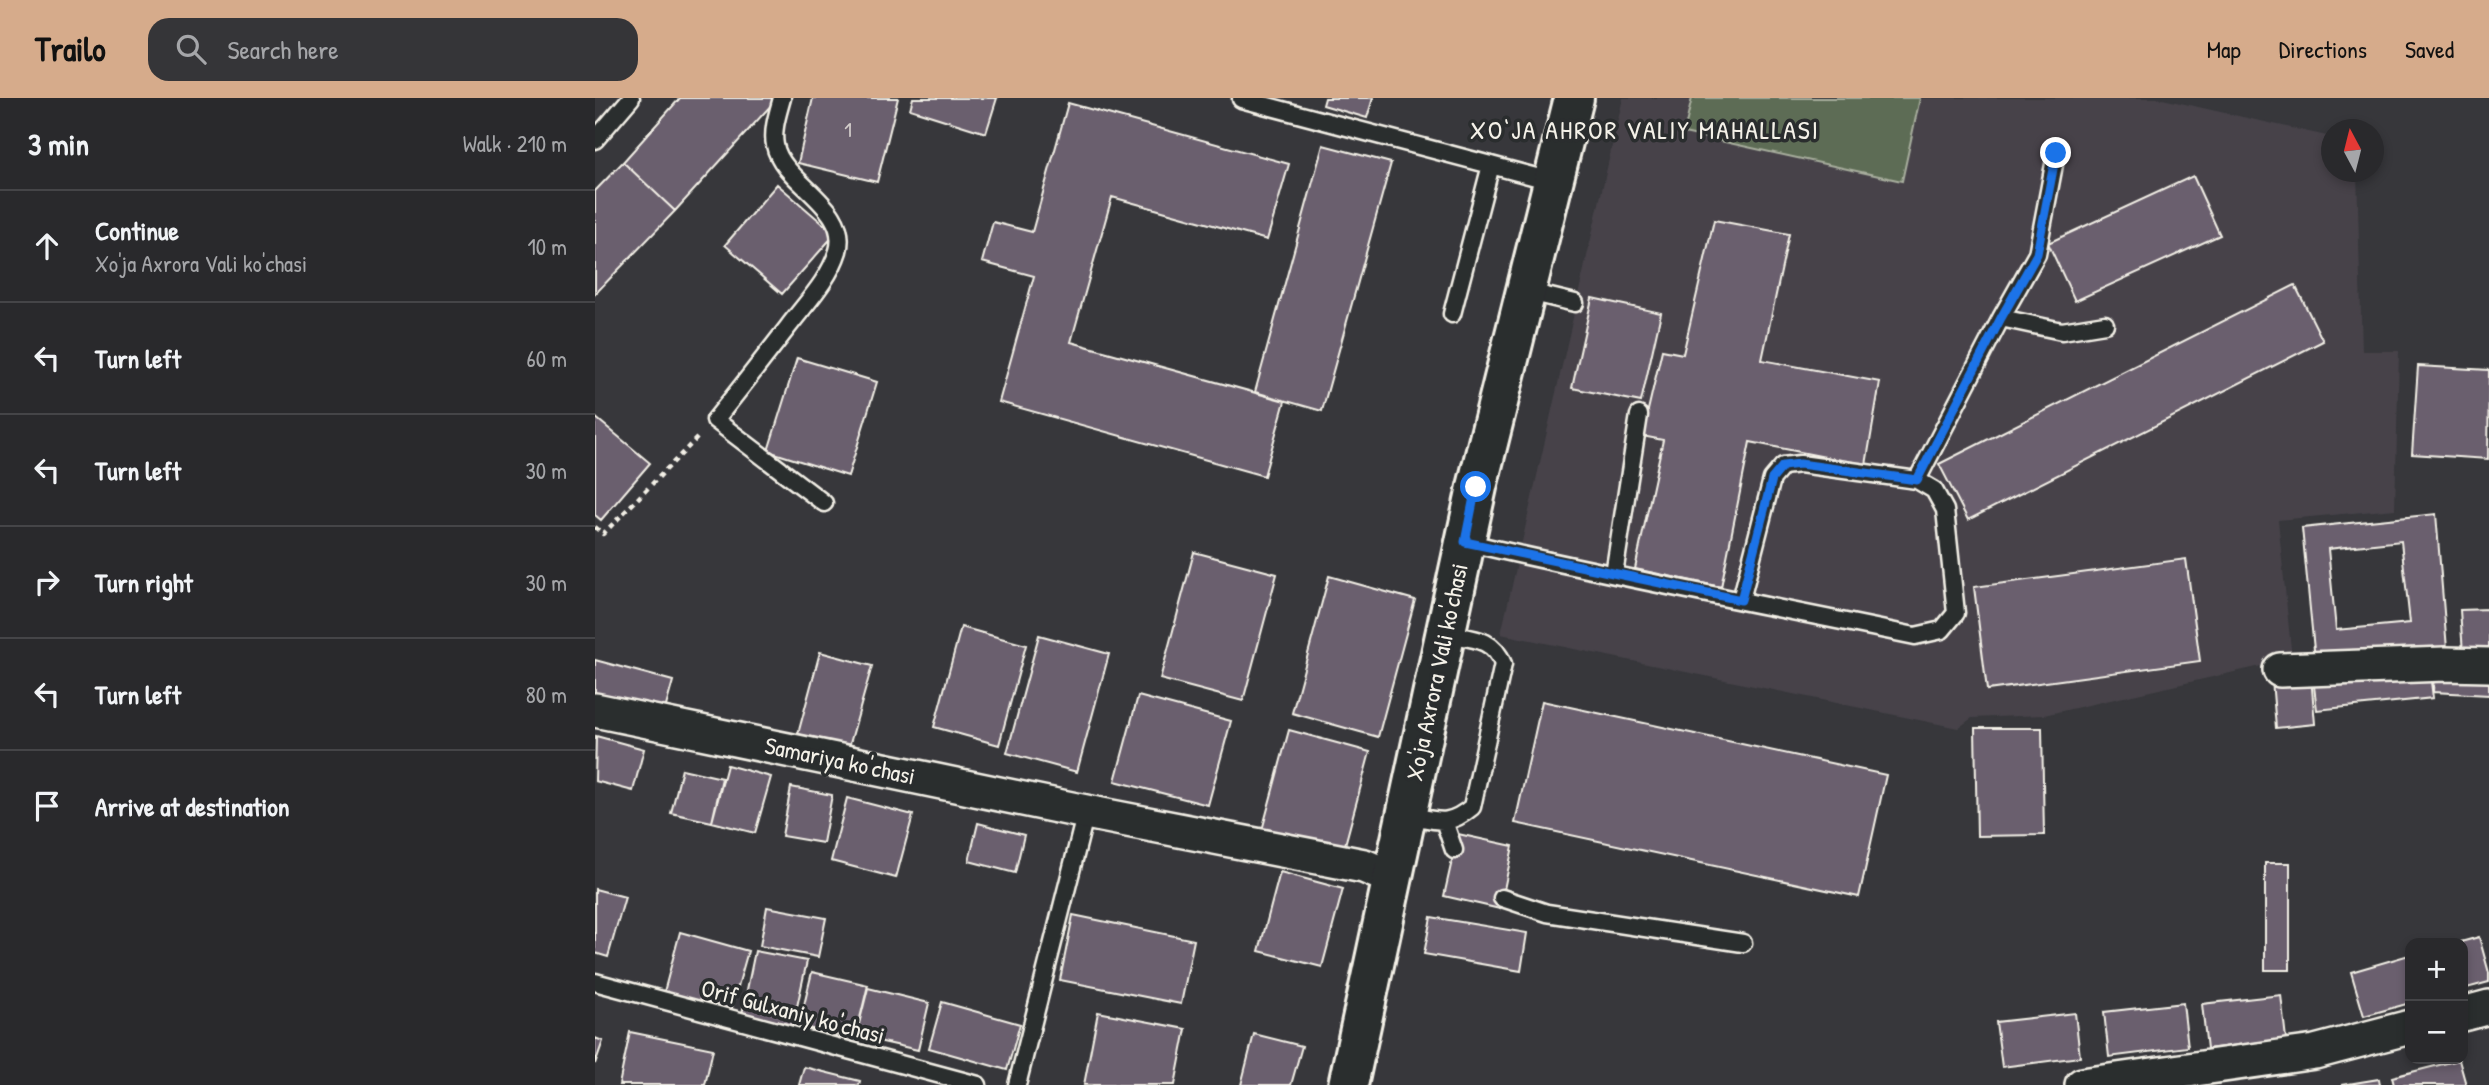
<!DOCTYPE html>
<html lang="en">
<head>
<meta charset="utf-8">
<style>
	body { margin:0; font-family:"Patrick Hand",sans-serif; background:#353538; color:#f1f3f6 }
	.controls { position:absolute; right:21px; bottom:21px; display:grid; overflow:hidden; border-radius:14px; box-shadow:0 4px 10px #0003 }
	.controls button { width:63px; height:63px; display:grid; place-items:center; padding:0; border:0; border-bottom:2px solid #454548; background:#29292c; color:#f1f3f6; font:35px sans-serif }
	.compass { position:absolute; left:1726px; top:21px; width:63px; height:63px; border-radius:50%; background:#29292c; box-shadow:0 4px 10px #0003; rotate:353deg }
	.stop { position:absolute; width:21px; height:21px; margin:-16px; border:5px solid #1a73e8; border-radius:50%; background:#fff }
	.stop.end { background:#1a73e8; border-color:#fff; box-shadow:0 2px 7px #0008 }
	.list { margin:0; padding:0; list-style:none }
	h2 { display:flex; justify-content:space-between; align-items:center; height:91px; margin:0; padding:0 28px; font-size:30px }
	h2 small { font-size:23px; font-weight:400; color:#a5a6a9 }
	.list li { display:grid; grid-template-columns:46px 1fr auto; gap:21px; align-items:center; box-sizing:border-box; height:112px; padding:0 28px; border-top:2px solid #454548 }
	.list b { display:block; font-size:26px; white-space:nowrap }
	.list p { margin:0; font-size:23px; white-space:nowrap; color:#a5a6a9 }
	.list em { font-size:23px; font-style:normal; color:#a5a6a9 }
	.icon { flex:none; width:38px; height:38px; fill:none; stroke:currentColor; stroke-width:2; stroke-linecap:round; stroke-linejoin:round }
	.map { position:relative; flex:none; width:1894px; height:987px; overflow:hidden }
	header { display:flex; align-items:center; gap:42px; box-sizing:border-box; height:98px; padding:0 35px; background:#d6ab8b; color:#111 }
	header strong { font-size:33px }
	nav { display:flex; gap:38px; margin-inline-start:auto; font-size:24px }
	.search { width:490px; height:63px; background:#353538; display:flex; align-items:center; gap:18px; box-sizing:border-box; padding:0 24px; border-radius:21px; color:#a5a6a9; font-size:26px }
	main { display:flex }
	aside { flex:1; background:#29292c }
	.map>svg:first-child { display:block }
</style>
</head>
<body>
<header>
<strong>Trailo</strong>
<div class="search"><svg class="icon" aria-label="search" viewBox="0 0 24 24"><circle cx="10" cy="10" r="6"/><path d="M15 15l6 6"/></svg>Search here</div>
<nav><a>Map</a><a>Directions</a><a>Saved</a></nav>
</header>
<main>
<aside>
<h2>3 min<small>Walk · 210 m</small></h2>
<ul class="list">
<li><svg class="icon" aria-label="ahead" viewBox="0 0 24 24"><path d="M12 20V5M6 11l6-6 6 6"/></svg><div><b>Continue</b><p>Xo'ja Axrora Vali ko'chasi</p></div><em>10 m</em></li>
<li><svg class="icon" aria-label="left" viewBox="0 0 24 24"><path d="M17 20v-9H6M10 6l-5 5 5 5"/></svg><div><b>Turn left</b></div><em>60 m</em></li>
<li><svg class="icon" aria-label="left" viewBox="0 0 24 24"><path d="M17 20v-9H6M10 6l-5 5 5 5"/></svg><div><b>Turn left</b></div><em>30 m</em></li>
<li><svg class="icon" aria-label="right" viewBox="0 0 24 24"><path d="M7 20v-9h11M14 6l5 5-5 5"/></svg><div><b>Turn right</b></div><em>30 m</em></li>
<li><svg class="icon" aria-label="left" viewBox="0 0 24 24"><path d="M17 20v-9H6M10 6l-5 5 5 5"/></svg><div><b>Turn left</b></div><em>80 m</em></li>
<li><svg class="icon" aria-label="arrive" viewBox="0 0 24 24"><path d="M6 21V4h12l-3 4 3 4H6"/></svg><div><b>Arrive at destination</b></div></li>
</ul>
</aside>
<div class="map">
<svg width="1894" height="987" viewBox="0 0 1894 987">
	<rect width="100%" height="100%" fill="#37373b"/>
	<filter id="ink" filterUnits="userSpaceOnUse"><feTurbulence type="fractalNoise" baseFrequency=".0143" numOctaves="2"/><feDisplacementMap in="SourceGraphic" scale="14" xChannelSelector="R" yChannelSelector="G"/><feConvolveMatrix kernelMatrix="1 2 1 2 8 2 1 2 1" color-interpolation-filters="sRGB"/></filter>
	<g filter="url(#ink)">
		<path fill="#47434a" d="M1028,0H1563L1736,39V74H1762L1767,253H1804L1800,411L1683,422L1697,561L1449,617L1377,620L1363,630L906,536Z"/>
		<path fill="#5d6c54" stroke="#a8ae9e" stroke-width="2" d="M1097,0H1325L1307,83L1089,35Z"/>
		<path fill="#6b5f6e" stroke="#f4f1e8" stroke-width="2" fill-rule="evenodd" d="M85,0H177L180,3L80,113L28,64Z
			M218,0H303L282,84L203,65Z
			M318,0H402L391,35L315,11Z
			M730,0H778L772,20L728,7Z
			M473,5L694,66L672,142L517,99L476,244L690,303L669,378L404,304L439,178L387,164L398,124L437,134Z
			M728,47L796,65L727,313L660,294Z
			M28,64L80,113L0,196V93Z
			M1598,78L1625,137L1480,203L1453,145Z
			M182,86L240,136L187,196L130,147Z
			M1119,122L1194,136L1167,262L1285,284L1271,367L1155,344L1126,489L1040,471L1068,342L1047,338L1067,252L1088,256Z
			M1700,187L1728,243L1373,422L1344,366Z
			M997,200L1066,215L1046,304L977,290Z
			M202,260L282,284L253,378L173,353Z
			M1823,268L1894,272L1893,361L1817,356Z
			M0,319L55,365L6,422L0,417Z
			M1841,416L1852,551L1720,562L1707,430ZM1806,443L1815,525L1741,532L1733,451Z
			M599,454L682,476L648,603L565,581Z
			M1591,461L1605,563L1392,592L1379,489Z
			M734,478L820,502L783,639L697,615Z
			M1894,511V554L1868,555L1865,512Z
			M366,529L431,547L404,647L339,629Z
			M444,537L514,556L482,674L412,655Z
			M225,554L277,568L254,649L203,636Z
			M0,562L78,583L68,619L0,601Z
			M1834,568L1838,600L1722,612L1718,580Z
			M1839,576L1894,580V597L1838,594Z
			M1716,578L1720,626L1681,630L1677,582Z
			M543,598L636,623L613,707L520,683Z
			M947,603L1291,677L1264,799L920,725Z
			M1380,630H1447L1449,737L1382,738Z
			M694,632L775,654L747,758L666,736Z
			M1,638L49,651L38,693L0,683Z
			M132,667L176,679L160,735L117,724Z
			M87,671L127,680L117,724L76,715Z
			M196,689L237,697L228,745L187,738Z
			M252,700L318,717L301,780L236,763Z
			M383,725L429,737L420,775L374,763Z
			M863,736L918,748L905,811L849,798Z
			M1670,765H1695V872H1670Z
			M685,774L748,791L727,869L664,853Z
			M0,791L30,799L13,859L0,855Z
			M172,809L231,820L223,859L165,848Z
			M478,817L599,842L586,906L465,882Z
			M836,819L932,835L926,873L829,856Z
			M85,834L153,853L136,913L69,894Z
			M1884,839L1894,875V884L1868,891V845H1862Z
			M160,853L212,863L198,927L147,916Z
			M1814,857L1815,905L1769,918L1756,874Z
			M217,874L273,887L260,941L204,928Z
			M273,890L334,905L323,952L261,938Z
			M1686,897L1691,941L1612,951L1607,906Z
			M347,904L425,926L412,972L334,950Z
			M1588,905L1593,949L1514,959L1509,914Z
			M503,914L591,931L580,987H489Z
			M1480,915L1485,959L1407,969L1401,924Z
			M35,934L118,951L110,987H24Z
			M659,936L707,948L696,987H646Z
			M0,940L8,943L0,966Z
			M1864,962L1871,987H1799L1797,979Z
			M209,969L265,983L264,987H204Z
			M1784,981L1785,987H1747Z"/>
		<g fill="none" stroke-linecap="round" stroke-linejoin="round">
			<g stroke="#f4f1e8" stroke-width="21">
				<path id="service" d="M187,0C183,15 177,32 180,47C187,85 256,108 243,153C234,182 211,205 193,229C169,260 145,291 120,322L229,405
					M646,1L960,84
					M0,42L36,0
					M930,193L980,205
					M857,216L896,67
					M1406,220L1467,233L1510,226
					M1322,382L1406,220L1442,156L1461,56
					M870,444C1019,479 1170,507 1320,538L1347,532L1361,515L1350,412L1339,392L1322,382L1205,366L1188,368L1177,381L1146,502
					M1019,476L1044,317
					M812,717C842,722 852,730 877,709L908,566C898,539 877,541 851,536
					M849,723L859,752
					M907,800L952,815L1148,845
					M0,884L383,987
					M422,987L491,714"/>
			</g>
			<g stroke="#f4f1e8" stroke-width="38">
				<path id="minor" d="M1685,572L1850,566L1894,567
					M0,612L491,714L769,768L799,781
					M1868,916L1894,909
					M1487,987L1720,954L1815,929"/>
			</g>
			<g stroke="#f4f1e8" stroke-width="44">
				<path id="secondary" d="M753,987L882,389L979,0"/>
			</g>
			<path stroke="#f4f1e8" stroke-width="4.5" stroke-dasharray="5 5" stroke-linecap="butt" d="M0,429L8,436L105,337"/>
			<use href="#service" stroke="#2a2d2e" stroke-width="16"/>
			<use href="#minor" stroke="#2a2d2e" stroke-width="33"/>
			<use href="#secondary" stroke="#2a2d2e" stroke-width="38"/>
		</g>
	</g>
	<g fill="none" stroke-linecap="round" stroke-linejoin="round" filter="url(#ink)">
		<path stroke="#1a73e8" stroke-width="9" d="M881,389L870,444L1146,502L1177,381L1188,368L1205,366L1322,382L1406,220L1442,156L1461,55"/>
	</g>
	<g text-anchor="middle" stroke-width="7" stroke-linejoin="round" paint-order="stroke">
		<g font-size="21" fill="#d2ccca">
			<text x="253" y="39">1</text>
		</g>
		<g font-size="24" fill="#f4f1e8" stroke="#2a2d2e">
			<text transform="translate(842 574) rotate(-78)" y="8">Xo'ja Axrora Vali ko'chasi</text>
			<text transform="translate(245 663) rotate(12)" y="8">Samariya ko'chasi</text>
			<text transform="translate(198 914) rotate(15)" y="8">Orif Gulxaniy ko'chasi</text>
		</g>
		<g font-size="26" letter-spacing="2" fill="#f4f1e8" stroke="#2a2d2e">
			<text x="1050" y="41">XO‘JA AHROR VALIY MAHALLASI</text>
		</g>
	</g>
</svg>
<div class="controls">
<button>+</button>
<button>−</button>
</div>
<svg class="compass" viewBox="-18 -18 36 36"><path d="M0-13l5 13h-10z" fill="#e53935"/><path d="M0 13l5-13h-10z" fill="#a5a6a9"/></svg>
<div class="stop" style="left:881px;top:389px"></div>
<div class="stop end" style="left:1461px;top:55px"></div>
</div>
</main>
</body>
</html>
